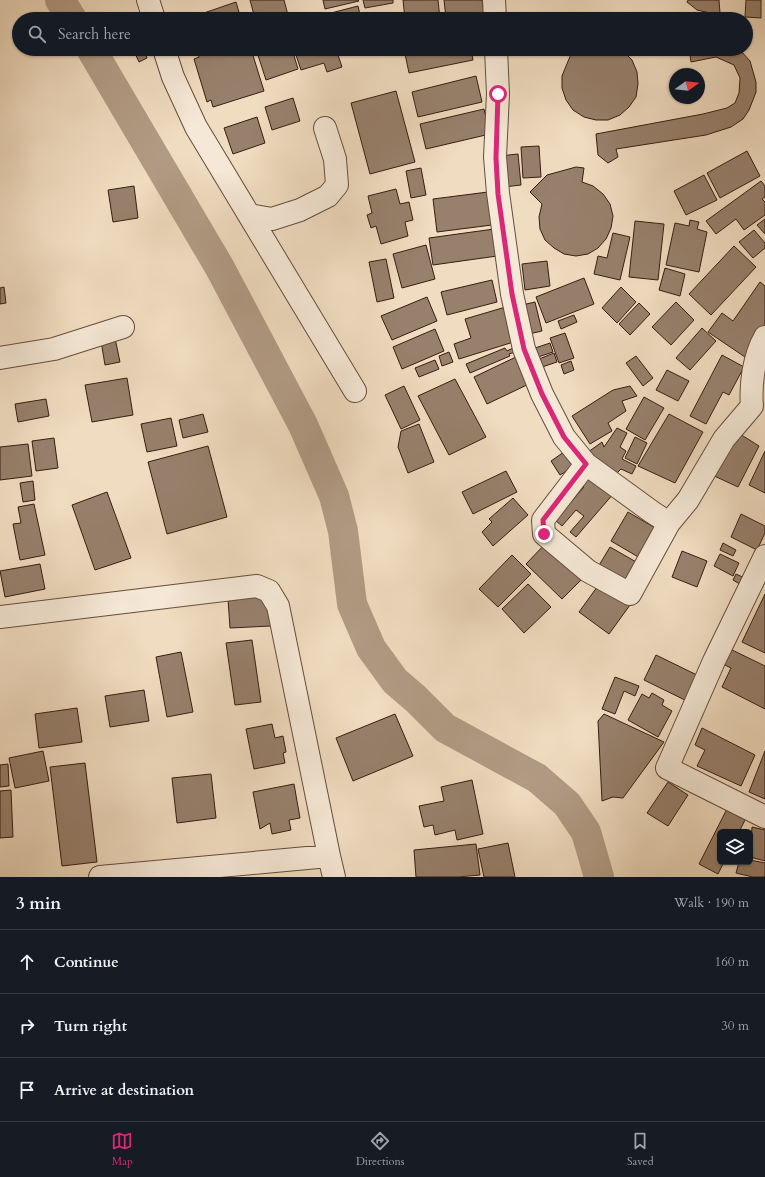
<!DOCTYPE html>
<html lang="en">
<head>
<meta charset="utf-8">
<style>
	body { margin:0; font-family:Cardo,serif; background:#242831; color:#f1f3f6 }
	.controls { position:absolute; right:12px; bottom:12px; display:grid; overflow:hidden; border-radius:6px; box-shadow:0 1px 3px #0004 }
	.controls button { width:36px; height:36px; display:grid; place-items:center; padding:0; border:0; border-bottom:1px solid #363941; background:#171b24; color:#f1f3f6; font:20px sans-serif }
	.compass { position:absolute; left:669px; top:68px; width:36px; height:36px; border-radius:50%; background:#171b24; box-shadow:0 1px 3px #0004; rotate:75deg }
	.stop { position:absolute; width:12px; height:12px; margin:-9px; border:3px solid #db2777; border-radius:50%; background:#fff }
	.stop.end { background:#db2777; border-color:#fff; box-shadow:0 1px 4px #0008 }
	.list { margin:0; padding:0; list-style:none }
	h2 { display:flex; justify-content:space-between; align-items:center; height:52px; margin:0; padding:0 16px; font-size:17px }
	h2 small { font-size:13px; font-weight:400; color:#9ea1a6 }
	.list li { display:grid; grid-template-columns:26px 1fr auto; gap:12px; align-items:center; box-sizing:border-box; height:64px; padding:0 16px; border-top:1px solid #363941 }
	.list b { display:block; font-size:15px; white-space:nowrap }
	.list em { font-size:13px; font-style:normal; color:#9ea1a6 }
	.icon { flex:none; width:22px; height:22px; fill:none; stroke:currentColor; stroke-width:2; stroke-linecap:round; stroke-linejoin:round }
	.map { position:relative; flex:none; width:765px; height:877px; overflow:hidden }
	.search { position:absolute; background:#171b24; box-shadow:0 1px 3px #0004; left:12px; right:12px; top:12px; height:44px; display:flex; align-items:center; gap:10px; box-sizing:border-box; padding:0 14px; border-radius:22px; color:#9ea1a6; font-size:15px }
	.sheet { height:244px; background:#171b24 }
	nav { display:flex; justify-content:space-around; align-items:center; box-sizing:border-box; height:56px; border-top:1px solid #363941; background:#171b24; font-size:11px; color:#9ea1a6 }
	nav a { display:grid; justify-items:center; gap:2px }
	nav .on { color:#db2777 }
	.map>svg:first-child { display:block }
</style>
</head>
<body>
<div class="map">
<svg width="765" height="877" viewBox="0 0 765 877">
	<rect width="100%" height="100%" fill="#f0dcc0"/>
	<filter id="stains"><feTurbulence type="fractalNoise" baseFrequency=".005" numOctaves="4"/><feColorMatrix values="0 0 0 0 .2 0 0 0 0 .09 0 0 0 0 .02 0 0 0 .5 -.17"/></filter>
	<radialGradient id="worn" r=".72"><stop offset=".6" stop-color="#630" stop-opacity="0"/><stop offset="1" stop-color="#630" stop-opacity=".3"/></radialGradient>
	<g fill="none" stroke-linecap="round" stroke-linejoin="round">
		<path stroke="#b19b84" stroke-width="30" d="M60,0L72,19
			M91,49L220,268L303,425L334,496L343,531L352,604L371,648L395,681L416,699L445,728L537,778L567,804L586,832L599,877"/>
	</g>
	<path fill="#97806c" stroke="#371d11" d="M250,0H284L289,19H255Z
		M323,0H358L359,1L325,9Z
		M363,0H393V3L365,8Z
		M403,0H438L440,19H405Z
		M444,0H482L484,13L446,18Z
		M688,0H719L720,13L714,14L697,10L687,2Z
		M746,0H761V18L745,17Z
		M236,2L241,19H199L198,15Z
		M358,6L361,19H332L331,13Z
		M397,14L398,19H366Z
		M133,49H143L147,58L139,62Z
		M214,49H251L264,91L213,107L211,100L207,102L194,59L199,57L198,54Z
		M256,49H292L298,69L266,80Z
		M294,49H327V51L336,49L342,67L327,72L324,63L301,70Z
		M340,49H363L342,55Z
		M404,49H471L473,60L409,73Z
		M567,49H621L632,60L637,72L638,84L636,97L629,107L620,115L608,120H596L584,117L573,110L566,100L562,88V76L571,54Z
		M689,49H739L741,51L750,61L756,82V92L749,110L743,119L731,127L706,135L616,149L618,157L608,163L598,155L596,134L703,114L727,108L735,103L739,93L740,78L734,65L716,57L691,62Z
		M476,76L482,102L418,117L412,92Z
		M396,91L415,162L370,174L351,103Z
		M293,98L300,121L272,130L265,107Z
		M484,109L490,134L426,149L420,124Z
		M257,117L265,143L233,154L224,128Z
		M539,146L541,177L523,178L521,147Z
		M747,151L760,176L720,198L707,173Z
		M518,154L521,185L504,187L500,156Z
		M576,167L584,168L582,182L593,186L603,194L610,204L613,216L611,228L606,239L598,248L588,254L576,256L564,254L554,248L545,240L540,229L539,217L542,204L530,192L547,175Z
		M421,168L426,195L411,198L406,171Z
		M704,175L717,200L686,215L674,191Z
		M761,181L765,186V197L762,199L765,202V215L744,230L736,219L716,234L706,221Z
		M134,186L138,218L113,222L108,190Z
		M396,189L400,204L409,202L413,220L405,222L408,236L381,244L376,226L371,228L367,215L372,213L368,196Z
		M488,192L492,225L437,232L433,199Z
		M765,219V234L757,225Z
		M690,220L699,222L697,229L707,232L699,272L666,265L675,223L689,226Z
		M635,221L664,224L658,280L629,277Z
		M494,229L497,256L433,265L429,238Z
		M754,230L765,243V248L753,258L739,242Z
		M613,233L630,237L620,280L594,274L598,256L607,258Z
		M426,245L435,279L402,288L393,254Z
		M734,246L756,267L711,315L689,294Z
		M386,259L394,298L377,302L369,262Z
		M547,261L550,286L525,290L522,264Z
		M665,268L685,274L680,296L659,290Z
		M584,278L594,304L546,323L536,297Z
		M492,280L497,302L447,315L441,292Z
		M760,282L765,286V327L745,357L708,332L722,313L733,321Z
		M4,287L6,303L0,304V288Z
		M621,287L636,302L617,323L602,308Z
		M427,297L437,321L392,340L381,316Z
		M535,302L542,331L529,334L522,305Z
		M676,302L694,320L671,345L652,327Z
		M639,303L650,314L630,335L619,324Z
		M509,306L520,340L459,359L454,344L471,338L465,319Z
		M574,315L577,322L561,329L558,321Z
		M702,328L716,341L690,370L676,358Z
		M435,329L444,351L402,369L393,347Z
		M565,333L574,358L559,363L550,338Z
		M115,338L120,362L105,365L101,341Z
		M550,343L553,352L538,357L535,348Z
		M505,348L507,351L513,348L515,352L509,354L510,356L470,373L466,364Z
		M449,352L453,362L442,366L439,356Z
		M554,353L557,362L542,367L539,359Z
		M722,355L744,367L729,395L723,392L706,424L690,416Z
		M518,356L531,383L487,404L474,377Z
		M636,356L653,378L643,386L626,363Z
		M435,360L439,369L419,377L415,368Z
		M571,361L574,370L564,374L561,365Z
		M667,370L689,381L678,401L656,390Z
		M127,378L133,415L92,422L85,385Z
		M455,379L486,437L449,455L418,396Z
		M404,386L420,420L401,429L385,395Z
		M630,386L637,396L622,401L626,411L608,423L612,431L590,444L572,416L613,390Z
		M644,397L664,408L645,440L626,429Z
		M46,399L49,416L18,422L15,404Z
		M203,414L208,432L183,438L179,420Z
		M669,414L703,432L675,483L638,466Z
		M171,418L177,446L147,452L141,424Z
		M419,424L434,462L408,473L398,447L401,431Z
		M617,428L627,433L620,447L626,451L622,459L636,466L632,474L621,469L615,475L584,455L602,442L604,447Z
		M732,429L759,446L738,487L710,474Z
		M635,437L647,443L637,464L625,458Z
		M54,438L58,468L36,471L32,441Z
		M28,444L32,476L0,480V447Z
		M208,446L227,517L167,534L148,462Z
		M765,451V493L749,485Z
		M564,452L573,467L560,475L551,461Z
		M506,471L517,492L473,514L462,492Z
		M589,471L614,493L576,537L570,532L584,516L576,510L562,526L555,520L584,487L579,483Z
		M33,481L35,500L23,502L20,483Z
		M107,492L131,558L95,570L72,505Z
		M513,498L528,515L493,546L482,532L492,522L489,519Z
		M34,504L45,555L20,560L13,524L21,523L18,507Z
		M628,512L657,529L640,558L611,541Z
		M741,514L765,526V533L757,550L731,537Z
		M546,543L582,579L562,599L526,564Z
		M723,543L736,550L733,556L720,550Z
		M610,547L638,563L626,584L598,567Z
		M682,551L707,561L697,587L672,577Z
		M720,554L739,563L733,576L714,566Z
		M512,555L531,574L498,607L479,589Z
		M40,564L45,589L5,597L0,571Z
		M736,574L747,579L743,586L733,580Z
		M600,583L630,605L609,634L579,612Z
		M528,584L551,607L524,633L502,609Z
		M765,594V653L742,642Z
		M269,596L271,626L230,628L228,599Z
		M252,640L261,702L235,705L226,643Z
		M726,647L765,666V709L722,687L731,668L719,662Z
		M181,652L193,712L167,717L156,657Z
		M656,655L701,677L689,702L644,680Z
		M615,677L639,686L635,696L624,691L615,714L602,709Z
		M144,690L149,721L110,727L105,696Z
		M652,693L664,700L662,705L672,711L658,737L628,720L642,694L649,698Z
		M77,708L82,742L39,748L35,714Z
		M395,714L413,756L353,781L336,738Z
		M604,714L664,742L623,798L613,797L602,801L598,721Z
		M272,724L275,738L283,736L286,752L283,753L285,763L254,769L246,729Z
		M702,728L755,755L741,786L697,766L705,750L695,745Z
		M43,751L49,781L15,788L9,758Z
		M765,751V799L749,792Z
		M85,763L97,862L62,866L50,767Z
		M8,764L9,786L0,787V765Z
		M211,774L216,818L177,823L172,778Z
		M472,780L483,834L457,840L455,830L435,835L433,825L424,827L419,806L444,801L441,787Z
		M668,782L688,795L668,826L647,813Z
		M294,784L300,818L289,820L291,830L272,834L270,823L260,829L253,792Z
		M11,790L13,837L0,838V791Z
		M729,805L748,814L739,832H720V862H724L718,874L699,864Z
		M752,827L765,830V861L750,857Z
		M508,843L515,877H484L478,849Z
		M476,844L480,875L458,877H416L414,850Z
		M750,860L765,863V877H753L736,873L739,862H750Z"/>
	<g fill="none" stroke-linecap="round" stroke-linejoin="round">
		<g stroke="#654d3d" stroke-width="24">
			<path id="minor" d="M148,0L154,19
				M494,0L495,19
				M164,49L173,77L196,127L355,391
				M496,49L498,94L495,157L498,193L512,294L524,349L542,394L564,437L586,464L652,512L669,523
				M249,215L272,219L300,210L328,196L337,185L335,159L325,128
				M0,358L54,349L123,327
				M586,464L543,520L544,534L588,571L630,594L669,523L688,500L724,439L752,406C750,385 754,356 765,337
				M765,556L714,661L667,768L765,817
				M0,617L257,586L269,591L278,606L329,856
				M100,877L329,856L334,877"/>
		</g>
		<use href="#minor" stroke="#f5e8d6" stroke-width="22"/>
	</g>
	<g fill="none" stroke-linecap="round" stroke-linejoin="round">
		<path stroke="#db2777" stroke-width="5" d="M498,94L496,158L498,194L512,294L524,349L542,394L564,437L586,464L543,520L544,534"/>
	</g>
	<rect width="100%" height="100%" filter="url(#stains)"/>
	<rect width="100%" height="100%" fill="url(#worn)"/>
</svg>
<div class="controls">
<button><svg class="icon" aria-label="layers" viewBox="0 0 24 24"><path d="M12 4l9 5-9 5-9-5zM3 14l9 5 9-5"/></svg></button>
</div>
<svg class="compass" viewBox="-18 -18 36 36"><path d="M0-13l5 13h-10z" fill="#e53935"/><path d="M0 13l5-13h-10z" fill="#9ea1a6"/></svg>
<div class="stop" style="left:498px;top:94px"></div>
<div class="stop end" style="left:544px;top:534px"></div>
<div class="search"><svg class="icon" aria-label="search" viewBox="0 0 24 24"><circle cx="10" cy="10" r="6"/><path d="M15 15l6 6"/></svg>Search here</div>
</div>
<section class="sheet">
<h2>3 min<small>Walk · 190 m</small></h2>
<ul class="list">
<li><svg class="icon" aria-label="ahead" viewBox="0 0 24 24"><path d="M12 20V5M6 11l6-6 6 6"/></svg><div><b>Continue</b></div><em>160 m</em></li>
<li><svg class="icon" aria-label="right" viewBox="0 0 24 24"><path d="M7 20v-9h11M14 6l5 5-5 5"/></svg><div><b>Turn right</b></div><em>30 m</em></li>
<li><svg class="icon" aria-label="arrive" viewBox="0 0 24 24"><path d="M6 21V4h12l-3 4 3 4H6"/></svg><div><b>Arrive at destination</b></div></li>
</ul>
</section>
<nav>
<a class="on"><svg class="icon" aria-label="map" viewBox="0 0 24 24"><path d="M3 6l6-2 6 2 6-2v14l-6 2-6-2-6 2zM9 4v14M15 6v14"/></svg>Map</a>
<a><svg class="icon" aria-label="directions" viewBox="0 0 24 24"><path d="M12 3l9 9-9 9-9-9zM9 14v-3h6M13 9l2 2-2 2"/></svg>Directions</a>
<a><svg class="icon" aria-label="saved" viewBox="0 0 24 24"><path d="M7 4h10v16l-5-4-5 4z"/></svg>Saved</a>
</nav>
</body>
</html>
